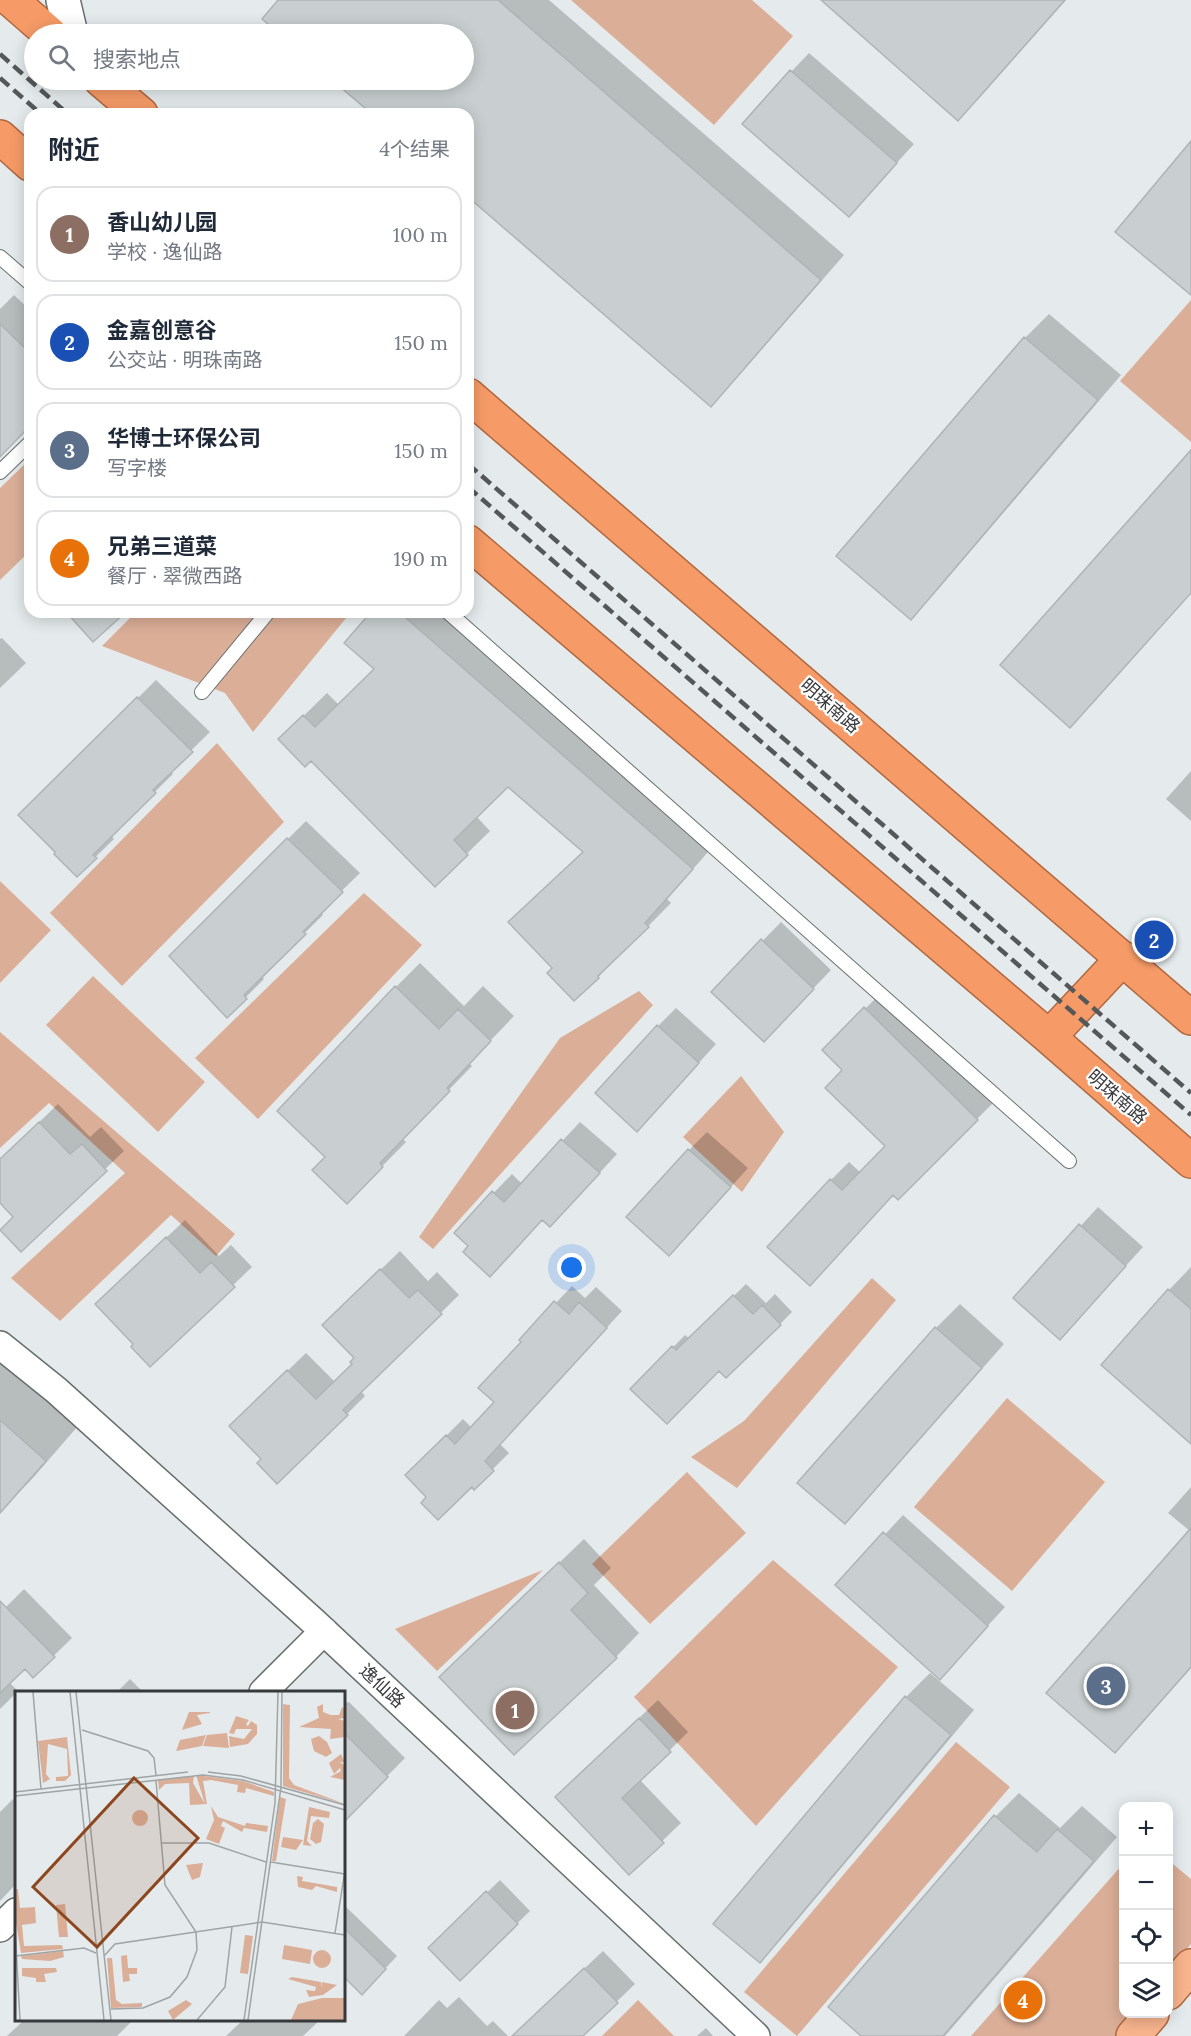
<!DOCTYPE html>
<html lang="zh">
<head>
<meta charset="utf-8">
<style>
	body { margin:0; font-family:Lora,"Noto Sans SC",serif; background:#f2f2f3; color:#1f2937 }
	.controls { position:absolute; right:18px; bottom:18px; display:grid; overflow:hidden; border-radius:12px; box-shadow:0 3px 15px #0003 }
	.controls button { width:54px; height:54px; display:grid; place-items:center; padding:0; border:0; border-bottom:2px solid #e0e1e3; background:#fff; color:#1f2937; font:30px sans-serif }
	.you { position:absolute; left:572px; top:1268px; width:21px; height:21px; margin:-15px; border:4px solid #fff; border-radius:50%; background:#1a73e8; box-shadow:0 0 0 9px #1a73e833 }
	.badge { display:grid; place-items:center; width:39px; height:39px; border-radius:50%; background:#1a73e8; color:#fff; font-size:20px; font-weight:700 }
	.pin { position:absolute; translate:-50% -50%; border:3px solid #fff; box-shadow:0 2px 6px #0006 }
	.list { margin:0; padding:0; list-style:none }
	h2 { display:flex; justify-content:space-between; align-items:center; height:78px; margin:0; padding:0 24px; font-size:26px }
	h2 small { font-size:20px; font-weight:400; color:#747a83 }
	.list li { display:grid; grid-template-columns:39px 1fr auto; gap:18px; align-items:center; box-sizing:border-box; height:96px; margin:0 12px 12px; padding:0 12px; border:2px solid #e0e1e3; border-radius:18px }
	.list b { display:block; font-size:22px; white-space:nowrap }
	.list p { margin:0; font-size:20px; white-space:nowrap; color:#747a83 }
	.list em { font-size:20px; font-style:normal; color:#747a83 }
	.icon { flex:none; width:33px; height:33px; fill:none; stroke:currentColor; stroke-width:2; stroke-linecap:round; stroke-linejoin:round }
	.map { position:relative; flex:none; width:1191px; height:2036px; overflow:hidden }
	.search { position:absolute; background:#fff; box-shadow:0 3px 15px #0003; left:24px; top:24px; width:450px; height:66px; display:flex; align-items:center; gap:15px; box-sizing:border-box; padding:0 21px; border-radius:33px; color:#747a83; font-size:22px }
	.panel { position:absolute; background:#fff; box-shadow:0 3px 15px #0003; left:24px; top:108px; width:450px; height:510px; border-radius:18px }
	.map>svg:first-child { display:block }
</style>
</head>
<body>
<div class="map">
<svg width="1191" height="2036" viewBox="0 0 1191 2036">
	<rect width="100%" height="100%" fill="#e5ebed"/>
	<path fill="#dbae97" d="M571,0H752L793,36L714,125Z
		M1191,300V442L1120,381Z
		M30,459V551L0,580V488Z
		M136,612H351L253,732L225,693L102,646Z
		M217,743L284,822L122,986L50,913Z
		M0,881L51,930L0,983Z
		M364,893L422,945L258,1119L195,1058Z
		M93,976L205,1082L158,1132L46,1025Z
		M639,991L653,1005L433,1249L419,1237L560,1038Z
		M0,1032L235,1234L216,1256L171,1215L60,1321L11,1278L125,1173L49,1103L0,1148Z
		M741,1076L784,1132L742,1192L683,1137Z
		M872,1278L896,1300L737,1488L691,1457L744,1421Z
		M1007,1398L1105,1482L1012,1591L914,1507Z
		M687,1472L746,1533L650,1624L592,1564Z
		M773,1560L898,1667L756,1826L634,1697Z
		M543,1570L437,1671L395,1629Z
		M956,1742L1010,1787L797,2036L744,1992Z
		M1168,1860L1191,1879V1944L1169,1971Z
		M1123,1864L1124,2014H1134L1115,2036H971Z
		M638,2000L674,2036H602Z"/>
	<path fill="#0003" d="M280,0H549L844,255L734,381L710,405L468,195V114H374L334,80H464V34H282L264,19Z
		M823,0H1066L982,95L958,119Z
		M809,53L914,144L849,215L791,72Z
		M14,295L30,310V424L0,444V309Z
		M1049,314L1121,375L934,594L910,618L838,556L1025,338Z
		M1191,452V593L1094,702L1070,726Z
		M373,612H448L714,845L667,899L671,903L598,977L554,968L533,899L584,851L508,785L476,816L490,831L435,885L311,759L280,739L327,693L339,705L376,669Z
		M2,638L26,663L0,688V639Z
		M156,680L210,732L170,771L173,774L111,835L114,839L77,875L58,852L20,815Z
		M1191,771V821L1166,799Z
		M306,821L360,873L320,912L323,915L261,976L264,979L227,1016L171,956Z
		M781,922L831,970L782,1021L713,992Z
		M420,963L464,1006L483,986L514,1016L469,1063L472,1066L402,1138L406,1142L347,1202L327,1157L396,987Z
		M884,990L995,1101L898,1198L893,1193L828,1265L831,1180L849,1162L861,1173L888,1146L844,1070L824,1050Z
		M676,1008L716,1044L655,1111L658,1026Z
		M58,1104L90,1137L101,1127L124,1151L21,1250L15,1217L0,1201V1160Z
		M580,1122L617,1154L568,1207L543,1219L456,1232L512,1174L522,1184Z
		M707,1132L748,1168L687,1236L689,1150Z
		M1098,1207L1143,1247L1060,1338L1015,1298Z
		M185,1220L219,1256L231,1245L252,1267L150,1365L135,1344L115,1286Z
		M400,1251L428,1281L437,1272L459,1295L361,1391L365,1396L347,1414L263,1459L249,1408L306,1353L335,1382L354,1364L356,1358L342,1307Z
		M1191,1267V1442L1169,1290Z
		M746,1284L766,1303L775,1294L792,1312L780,1324L719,1369L632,1389L685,1335L690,1339Z
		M572,1286L585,1298L596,1287L622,1311L500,1444L509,1453L475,1487L472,1485L429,1497L407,1475L463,1419L472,1428L496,1402L523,1342L521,1340Z
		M960,1304L1004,1344L868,1498L845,1522L936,1328Z
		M0,1358L78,1426L32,1479L0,1511Z
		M1191,1487V1668L1139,1727L1115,1751L1190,1531L1168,1513Z
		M903,1515L1005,1607L940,1678L838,1585Z
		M584,1539L611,1568L594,1585L639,1633L616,1657L465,1653Z
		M24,1589L72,1638L33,1676L25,1667L9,1682L18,1691L0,1709V1613Z
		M930,1673L974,1710L783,1937L759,1961L906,1697Z
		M130,1679L143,1692H117Z
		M658,1700L688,1732L640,1780L681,1823L629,1873L575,1779Z
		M349,1702L405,1758L344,1820V1703Z
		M1019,1793L1060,1828L1082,1806L1117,1837L945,2036H864L995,1817Z
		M13,1799L16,1802V1870L14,1872L16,1875V1884L0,1901V1812Z
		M500,1880L530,1911L460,1979L430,1948Z
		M344,1905L397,1956L362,1993L344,1975Z
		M603,1951L635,1984L581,2036H521L536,2014Z
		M459,1997L487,2026L493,2021L508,2036H404L439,2000L447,2008Z
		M24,2020H133L117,2036H7Z
		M243,2020H320L303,2036H226Z
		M706,2028L713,2036H697Z"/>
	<path fill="#c9cfd0" stroke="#afb4b6" stroke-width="1.5" d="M278,0H498L821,280L711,407L468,197V114H372L332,80H464V34H280L262,19Z
		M821,0H1065L958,121Z
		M790,70L897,163L849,217L742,124Z
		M1191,141V295L1115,232Z
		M0,324L30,353V426L0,457Z
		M1024,337L1098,400L911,620L836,556Z
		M1191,450V593L1070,728L1000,665Z
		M66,612H126L93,642Z
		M371,612H399L693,869L645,923L649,927L598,976L599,978L574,1001L547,973L552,968L508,922L583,852L508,787L454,840L468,855L435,887L311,761L305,767L278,739L303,715L315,727L374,669L344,643Z
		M137,697L193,752L153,790L156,793L93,855L97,858L77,877L54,854L55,852L18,815Z
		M287,838L343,892L303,932L306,934L244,995L247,999L227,1018L169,956Z
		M761,939L814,989L764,1042L711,992Z
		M395,986L439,1029L458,1009L491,1041L447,1088L450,1091L380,1163L383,1167L347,1204L312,1170L325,1157L277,1111Z
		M864,1007L978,1120L898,1200L893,1195L810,1286L767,1247L830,1179L842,1190L885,1146L825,1088L842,1070L822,1050Z
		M657,1025L699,1063L637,1132L595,1093Z
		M39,1122L70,1154L82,1144L107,1171L21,1252L0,1230L13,1217L0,1203V1159Z
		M561,1139L600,1173L550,1227L542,1220L490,1277L463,1252L468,1246L454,1233L492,1191L504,1202Z
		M688,1149L731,1187L669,1256L626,1217Z
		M1079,1224L1126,1266L1060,1340L1013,1298Z
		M166,1237L200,1273L211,1262L235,1287L150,1367L131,1347L133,1344L95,1304Z
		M380,1269L409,1298L418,1290L442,1314L343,1410L348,1415L277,1484L257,1463L261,1459L229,1426L287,1370L316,1399L352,1364L350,1362L354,1358L322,1325Z
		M1168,1289L1191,1309V1444L1101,1365Z
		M733,1295L753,1314L762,1305L781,1325L726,1378L719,1371L667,1424L630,1389L672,1346L676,1350Z
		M554,1301L569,1314L579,1302L607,1328L485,1461L494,1471L474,1490L472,1487L438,1520L421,1503L426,1497L405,1475L446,1435L455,1444L494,1402L478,1388L521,1342L519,1340Z
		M935,1327L982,1368L845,1524L797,1483Z
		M0,1420L46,1461L0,1513Z
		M1191,1528V1667L1115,1753L1046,1693Z
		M883,1532L988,1626L940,1680L835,1585Z
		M559,1562L588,1593L571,1610L617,1658L514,1755L439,1677Z
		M0,1601L55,1657L33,1678L25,1669L0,1693Z
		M905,1696L951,1735L760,1963L713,1924Z
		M639,1718L671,1752L622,1798L664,1843L629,1875L555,1797Z
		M344,1733L388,1777L344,1822Z
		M994,1815L1037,1852L1057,1829L1094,1861L943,2036H861L828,2007Z
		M486,1891L518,1924L460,1981L428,1948Z
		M344,1928L386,1969L362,1995L344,1977Z
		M584,1968L618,2003L583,2036H512Z"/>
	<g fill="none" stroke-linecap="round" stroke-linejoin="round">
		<g stroke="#686e6f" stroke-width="16">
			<path id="service" d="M0,257L30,283
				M0,472L30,443
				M448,612L1069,1161
				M202,692L268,612"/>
		</g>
		<g stroke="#686e6f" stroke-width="30">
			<path id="minor" d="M0,1345L56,1390L314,1622L756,2036
				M263,1692L324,1631
				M0,1928L16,1912"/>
		</g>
		<g stroke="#686e6f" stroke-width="36">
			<path id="tertiary" d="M63,0L71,34"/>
		</g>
		<g stroke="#b1683f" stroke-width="36">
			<path id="primary" d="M1168,1993L1191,1966
				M1133,2036L1152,2014"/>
		</g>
		<g stroke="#b1683f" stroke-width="36">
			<path id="trunk" d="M11,0L50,34
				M101,80L141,114
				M0,137L30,164
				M468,395L1191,1018
				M468,542L1049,1037L1191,1161
				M1049,1037L1123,958"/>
		</g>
		<use href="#service" stroke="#fff" stroke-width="14"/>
		<use href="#minor" stroke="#fff" stroke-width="27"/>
		<use href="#tertiary" stroke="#fff" stroke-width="33"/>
		<use href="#primary" stroke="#f8b48d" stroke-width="33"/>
		<use href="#trunk" stroke="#f69b67" stroke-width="33"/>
		<path stroke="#555859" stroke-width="4.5" stroke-dasharray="12 6" stroke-linecap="butt" d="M0,54L68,114
			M0,78L41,114
			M468,464L1191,1093
			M468,487L1191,1115"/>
	</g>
	<g text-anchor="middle" stroke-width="4.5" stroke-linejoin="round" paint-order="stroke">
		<g font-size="18" fill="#37393a" stroke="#fff">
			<text transform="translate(830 706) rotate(41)" y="6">明珠南路</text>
			<text transform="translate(1117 1097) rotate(41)" y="6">明珠南路</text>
			<text transform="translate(382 1686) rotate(43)" y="6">逸仙路</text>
		</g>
	</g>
	<g transform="translate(15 1691)">
		<rect width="330" height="330" fill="#e5ebed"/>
		<path d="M268,13L275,14L274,87L279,94L330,113L268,95ZM308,13V21L316,24H324L327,16L330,18V27L323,28L330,30V46L315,48L316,38L284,36L304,27L302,16ZM174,21H195V22L182,24L187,33L167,39ZM221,25L234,29L231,33L233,35L236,30L242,34V43L233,53L215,56L214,45L229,48L237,38H221L219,43L214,42ZM212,42L214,57L188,55L192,44ZM191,44L187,55L161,60L165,49ZM304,45L312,51L317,62L311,66L299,60L296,48ZM52,46L56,84L50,90H41V86L53,85L52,58L33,53L31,83L35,88L28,92L23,50ZM326,63L329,70L330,63V71H325L330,75V89L315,86L326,80L325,77L319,83L314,72ZM181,84L228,90L259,101V105L231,97L230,102L222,101L223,94L196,89L188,90L192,113L175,114L174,92L150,93L144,99L143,89L179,85L178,92L190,113ZM265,106L271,108L261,170H257ZM196,115L203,126L230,135L231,132L253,135L252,141L229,137L227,141L208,130L206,135L210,137L204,153L191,148L199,129ZM294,116L315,121L314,127L296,125L292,150L297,155L288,154ZM117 127a8 8 0 1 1 16 0a8 8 0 1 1-16 0ZM303,128L309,133L306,151L301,153L295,148L298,132ZM268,146L288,149L281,159L266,156ZM188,172L185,186L177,189L171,174ZM282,185L288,186L287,190L322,196V201L301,195L297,199L283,196ZM3,198L5,217L20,216L21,232L7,234L9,255L47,254L48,258L6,262L0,226V199ZM50,213L53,246H44L41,214ZM230,244L238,245L233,283L225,282ZM269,254L297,259L295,273L267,268ZM298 268a9 9 0 1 1 18 0a9 9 0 1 1-18 0ZM48,260L49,266L35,270L7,268L6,265ZM112,264L113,277H122V283H114L115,290L108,291L106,265ZM92,267H97L101,309L107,313L127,312V316L96,317ZM7,277H41L42,281L29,283L31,291H21V287L7,285ZM277,286L306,291V297L307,291L322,294L308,304L294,306L291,299L300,300L301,296L273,288ZM307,307H330V329H276L283,313ZM171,309L177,313L158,329L153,320Z" fill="#dbae97"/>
		<path fill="none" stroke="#9fa4a5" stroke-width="1.5" d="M18,1L26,98M55,1L89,329M61,1L96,329M67,39L133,60L139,67L141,84M193,81L226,85L330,114M0,101L173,81M0,105L188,84L228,89L330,119M146,152H194L251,171M256,171L330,183M0,237L5,329M320,242L330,180M90,264L100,253L247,231L330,244M0,265L69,257L81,262M96,318L128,317L155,306L172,286L182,259L181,241L150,194L141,90M182,329L210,296L217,236M229,329L260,112L263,1M233,329L266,96L267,1"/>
		<path fill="#8d471f" fill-opacity="0.15" stroke="#8d471f" stroke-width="3" d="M119,87L183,147L82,256L18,196Z"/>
		<rect width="330" height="330" fill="none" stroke="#37393a" stroke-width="3"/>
	</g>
</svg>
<div class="controls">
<button>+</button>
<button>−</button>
<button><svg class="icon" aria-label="locate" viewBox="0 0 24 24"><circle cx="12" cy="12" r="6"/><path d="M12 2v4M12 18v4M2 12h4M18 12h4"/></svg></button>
<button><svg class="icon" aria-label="layers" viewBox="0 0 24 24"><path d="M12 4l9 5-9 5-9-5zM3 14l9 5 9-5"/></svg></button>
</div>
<div class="you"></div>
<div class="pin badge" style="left:515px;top:1710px;background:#8d6e63">1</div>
<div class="pin badge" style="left:1154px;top:940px;background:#1a4fb4">2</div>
<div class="pin badge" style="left:1106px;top:1686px;background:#5c6f8a">3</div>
<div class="pin badge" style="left:1023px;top:2000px;background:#e8710a">4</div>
<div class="search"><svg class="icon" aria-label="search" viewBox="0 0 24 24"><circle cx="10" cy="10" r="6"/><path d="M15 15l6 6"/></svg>搜索地点</div>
<section class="panel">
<h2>附近<small>4个结果</small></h2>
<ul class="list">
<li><span class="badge" style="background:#8d6e63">1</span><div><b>香山幼儿园</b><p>学校 · 逸仙路</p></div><em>100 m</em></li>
<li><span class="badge" style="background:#1a4fb4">2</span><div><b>金嘉创意谷</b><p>公交站 · 明珠南路</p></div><em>150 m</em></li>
<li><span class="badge" style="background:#5c6f8a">3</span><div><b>华博士环保公司</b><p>写字楼</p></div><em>150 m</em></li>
<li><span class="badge" style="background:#e8710a">4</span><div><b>兄弟三道菜</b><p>餐厅 · 翠微西路</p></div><em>190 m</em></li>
</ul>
</section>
</div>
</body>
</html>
